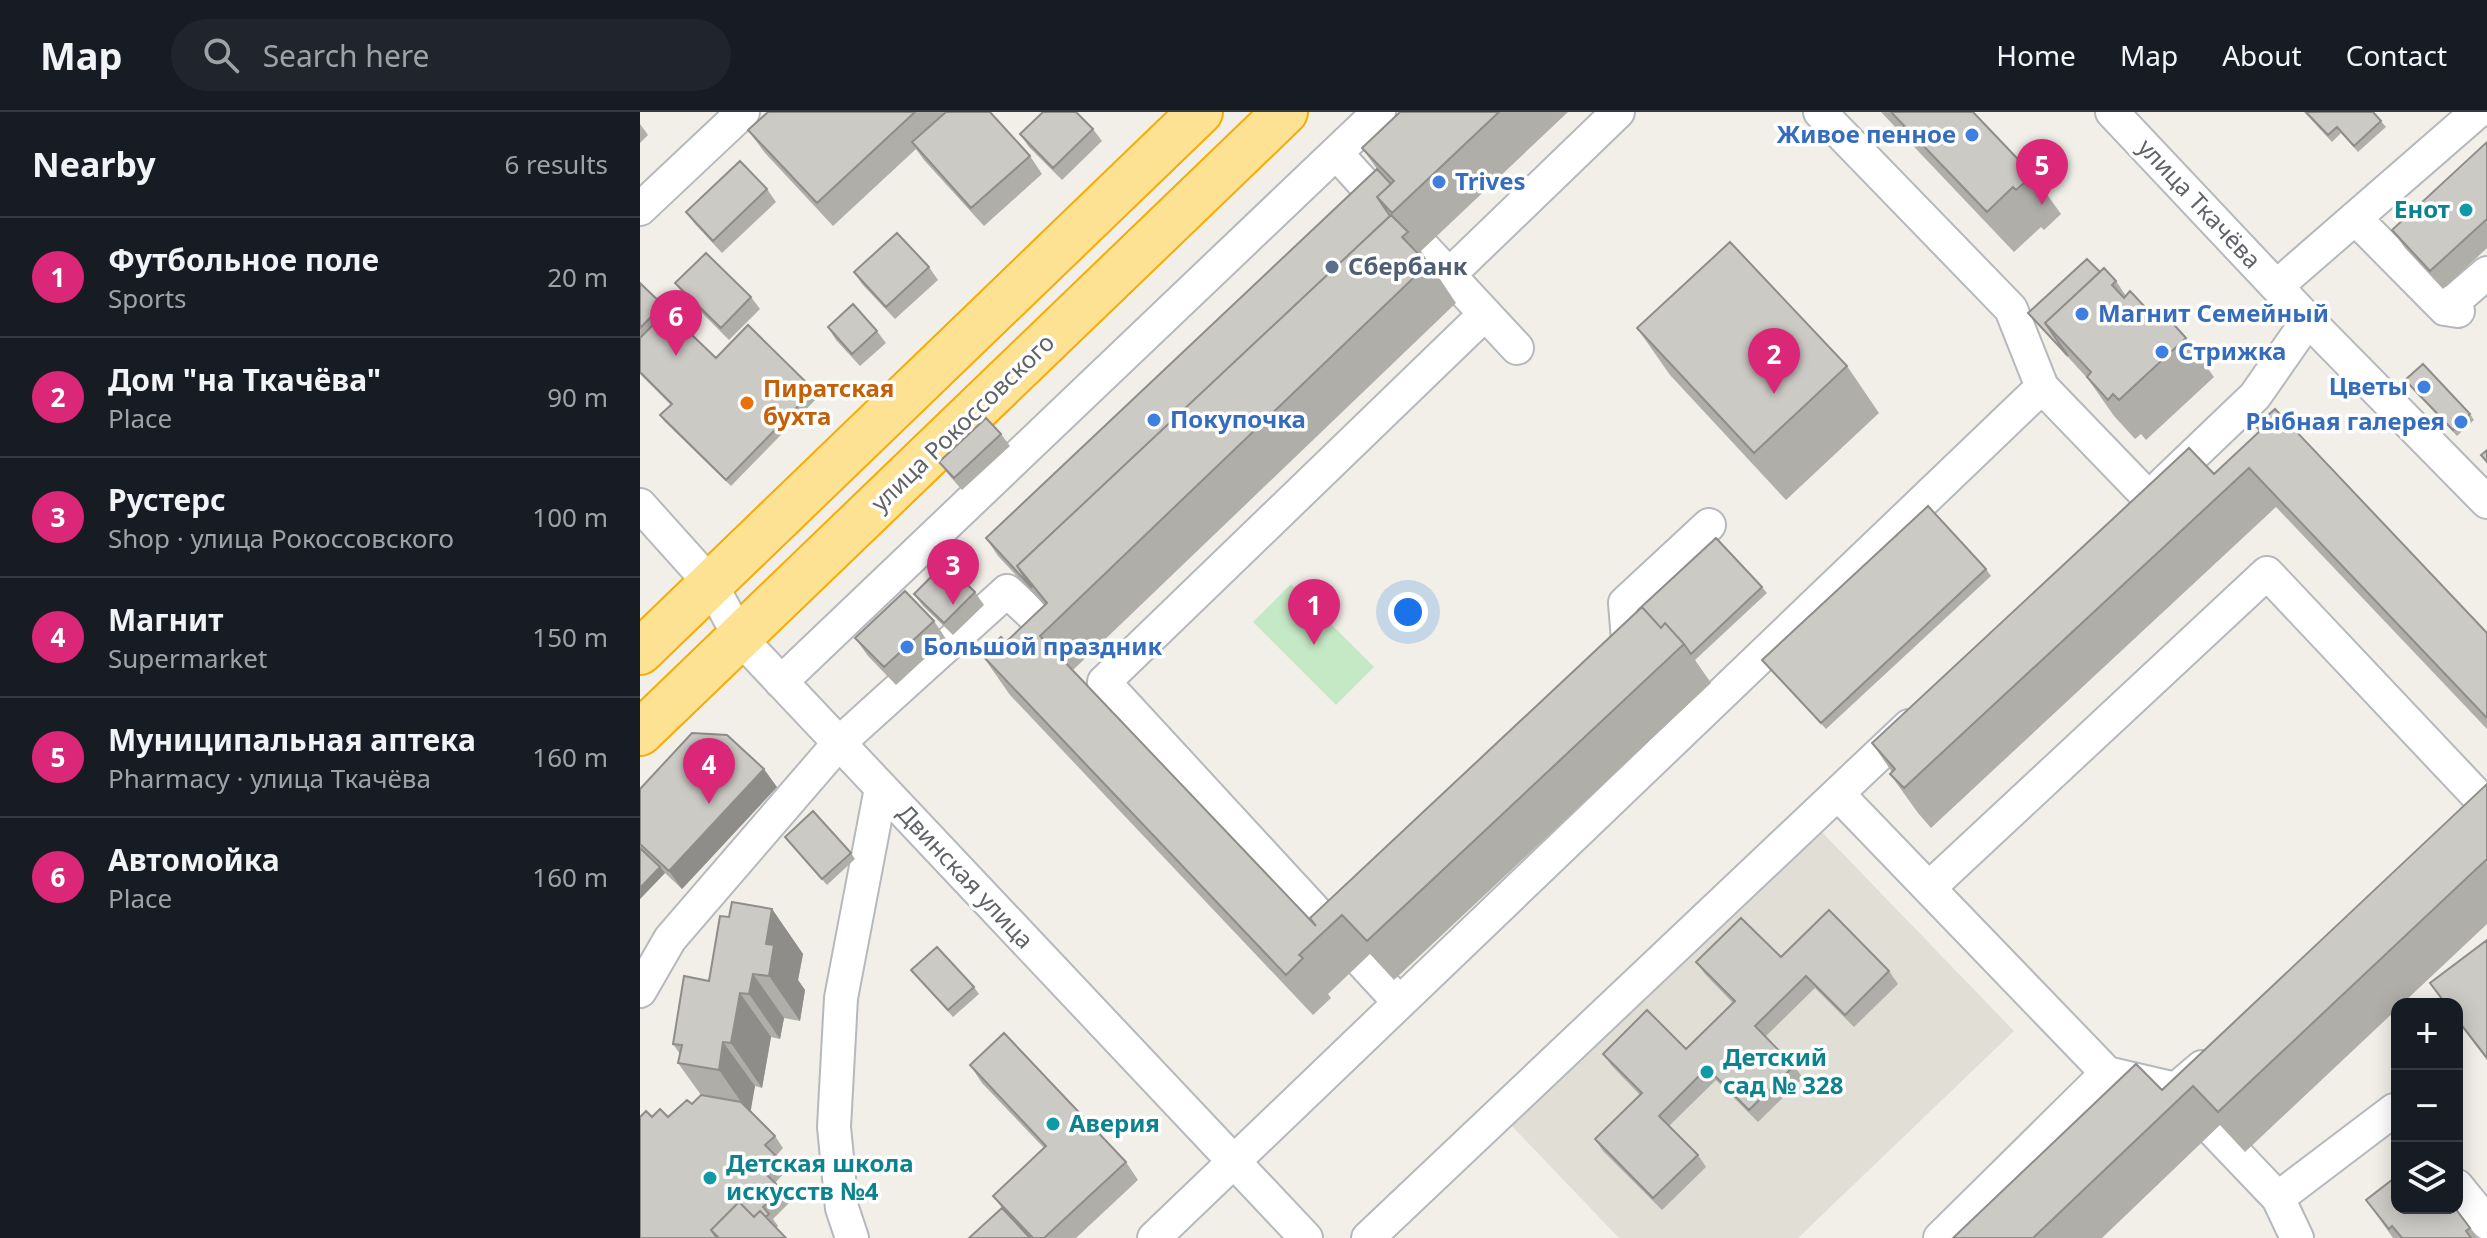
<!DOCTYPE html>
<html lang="en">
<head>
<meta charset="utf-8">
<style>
	body { margin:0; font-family:"Noto Sans",sans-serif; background:#20242c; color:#f1f3f6 }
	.controls { position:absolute; right:24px; bottom:24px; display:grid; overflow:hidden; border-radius:16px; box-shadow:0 4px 20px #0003 }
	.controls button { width:72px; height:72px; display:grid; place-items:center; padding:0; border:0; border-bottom:2px solid #363941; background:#171b24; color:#f1f3f6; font:40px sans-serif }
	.you { position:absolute; left:768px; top:500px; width:28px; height:28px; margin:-20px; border:6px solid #fff; border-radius:50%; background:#1a73e8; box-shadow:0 0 0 12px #1a73e833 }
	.badge { display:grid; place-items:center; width:52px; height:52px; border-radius:50%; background:#db2777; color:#fff; font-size:26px; font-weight:700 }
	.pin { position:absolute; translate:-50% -66px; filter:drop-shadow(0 2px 4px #0008) }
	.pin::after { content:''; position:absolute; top:42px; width:28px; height:24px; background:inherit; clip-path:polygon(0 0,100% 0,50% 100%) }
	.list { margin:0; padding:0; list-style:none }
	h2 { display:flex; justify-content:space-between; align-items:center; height:104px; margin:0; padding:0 32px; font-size:34px }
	h2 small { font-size:26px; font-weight:400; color:#9ea1a6 }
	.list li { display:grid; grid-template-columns:52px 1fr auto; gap:24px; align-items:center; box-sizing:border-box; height:120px; padding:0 32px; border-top:2px solid #363941 }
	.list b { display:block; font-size:30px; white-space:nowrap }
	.list p { margin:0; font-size:26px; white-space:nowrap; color:#9ea1a6 }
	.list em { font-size:26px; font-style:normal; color:#9ea1a6 }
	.icon { flex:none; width:44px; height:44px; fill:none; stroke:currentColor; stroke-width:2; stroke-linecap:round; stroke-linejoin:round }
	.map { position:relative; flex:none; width:1847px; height:1126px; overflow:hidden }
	header { display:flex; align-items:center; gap:48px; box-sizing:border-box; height:112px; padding:0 40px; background:#171b24; border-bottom:2px solid #363941 }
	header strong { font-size:38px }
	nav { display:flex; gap:44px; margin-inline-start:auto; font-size:28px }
	.search { width:560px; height:72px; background:#20242c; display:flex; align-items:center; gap:20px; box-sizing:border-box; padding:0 28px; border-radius:44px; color:#9ea1a6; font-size:30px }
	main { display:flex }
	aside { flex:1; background:#171b24 }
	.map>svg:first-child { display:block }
</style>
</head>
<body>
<header>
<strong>Map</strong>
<div class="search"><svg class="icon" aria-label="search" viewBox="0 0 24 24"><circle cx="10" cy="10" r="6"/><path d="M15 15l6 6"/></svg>Search here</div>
<nav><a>Home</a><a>Map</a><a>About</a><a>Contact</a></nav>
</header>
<main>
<aside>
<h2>Nearby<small>6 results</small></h2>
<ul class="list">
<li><span class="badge">1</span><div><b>Футбольное поле</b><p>Sports</p></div><em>20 m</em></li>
<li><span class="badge">2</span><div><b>Дом &quot;на Ткачёва&quot;</b><p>Place</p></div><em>90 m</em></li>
<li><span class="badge">3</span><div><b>Рустерс</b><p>Shop · улица Рокоссовского</p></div><em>100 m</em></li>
<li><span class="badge">4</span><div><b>Магнит</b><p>Supermarket</p></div><em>150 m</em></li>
<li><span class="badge">5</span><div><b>Муниципальная аптека</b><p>Pharmacy · улица Ткачёва</p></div><em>160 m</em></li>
<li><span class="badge">6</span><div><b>Автомойка</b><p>Place</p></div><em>160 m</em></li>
</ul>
</aside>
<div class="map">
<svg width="1847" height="1126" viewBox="0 0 1847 1126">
	<rect width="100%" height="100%" fill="#f1efe8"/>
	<path fill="#e1ded6" d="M1179,717L1374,919L1158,1126H979L870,1012Z"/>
	<path fill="#c5e8c5" d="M651,472L734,555L696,593L613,510Z"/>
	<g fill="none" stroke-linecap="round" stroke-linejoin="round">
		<g stroke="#b5b8bc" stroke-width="36">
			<path id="minor" d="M1180,0L1371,197L1402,275
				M1472,0L1668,208L1847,390
				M696,41L738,87
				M0,97L103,0
				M1715,106L1805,197L1818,199
				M784,136L877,236
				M809,163L978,0
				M1637,174L1837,0
				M1805,197L1847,161
				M1523,372L1615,284L1668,208
				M0,393L71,472L100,526L666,1126
				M981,548L989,540L985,491L1069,413
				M141,570L739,0
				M1198,682L1467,961L1536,977L1562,955
				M1289,776L1627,461L1847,694
				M0,879L30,827L199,631L367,479L425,533
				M759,890L464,570L845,202
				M1574,1019L1638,1086L1657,1126
				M1817,1074L1847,1111
				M1638,1086L1754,998L1757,1001
				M212,1126L202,1096L194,1015L201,886L241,676
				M514,1126L1402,275L1509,386
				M728,1126L1269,614
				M1300,1126L1467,961"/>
		</g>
		<g stroke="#f9ab00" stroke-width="48">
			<path id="highway" d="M0,540L560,0
				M0,621L645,0"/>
		</g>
		<use href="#minor" stroke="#fff" stroke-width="32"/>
		<use href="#highway" stroke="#fde293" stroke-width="44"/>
	</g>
	<path fill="#afaea9" d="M128,0H350L390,44L402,62L344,114L284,48L276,37L193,114L125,41L108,18Z
		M760,0H928L781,139L816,191L433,558L676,814L670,806L1122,475L1127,481L1055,548L1071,571L754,868L730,842L688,882L691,886L673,903L370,583L342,543L366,530L404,493L358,444L346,426L737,57L722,36Z
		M1241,0H1333L1393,63L1421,102L1404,118L1401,115L1374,140Z
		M1664,0H1733L1746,15L1718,40L1701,21L1692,30Z
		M0,12L8,23L0,31Z
		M453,17L462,29L422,68L389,35L380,22Z
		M1847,30V136L1803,177L1765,136L1752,118Z
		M127,77L136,90L82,141L55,112L46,100Z
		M289,155L298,168L255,207L222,172L214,160Z
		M1460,160L1476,169L1486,184L1520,211L1546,226L1574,265L1506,328L1501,322L1495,327L1474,304L1448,267L1388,201Z
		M0,171L23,193L27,199L76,246L174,278L179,284L91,374L24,309L20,303L31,293L0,262Z
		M35,171L111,185L120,197L89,228L44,183Z
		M188,215L237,219L246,231L220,254L196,228Z
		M997,216L1207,254L1239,301L1146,388L1030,263Z
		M1765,268L1830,302L1834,308L1817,324L1770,274Z
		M1616,314L1847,521V617L1636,395L1291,716L1278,701L1250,662L1252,660L1232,631L1574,362L1620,319Z
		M361,322L370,334L322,378L308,362L299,350Z
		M1346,457L1351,464L1186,617L1122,548Z
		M335,480L344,493L313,523L283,494L274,482Z
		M294,509L306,527L256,573L228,544L215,526Z
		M1847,672V812L1762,892H1757V897L1605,1040L1580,1013L1462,1126H1313L1522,978Z
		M137,675L42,777L25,761L0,787V677Z
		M145,725L211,741L215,747L187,773Z
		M132,797L163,842L158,868L165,878L160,909L144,906L140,927L131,925L122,976L115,974L110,999L135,1024L143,1036L136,1044L147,1058L135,1071L142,1078L150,1090L133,1107L138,1114L136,1116L146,1126H0L12,1005H28L52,992L61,983L38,951L40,942L33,932L69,869L89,805Z
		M1847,828V948L1817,909V892H1804L1790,871Z
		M1141,845L1249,859L1258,872L1214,915L1175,876L1125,925L1154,954L1163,966L1118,1010L1076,968L1029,1014L1058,1043L1066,1055L1022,1098L963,1039L955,1027L1000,983L972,954L963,942L1046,937L1093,891L1065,862L1056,850Z
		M271,858L334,875L339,882L313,905Z
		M330,953L486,1050L498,1068L436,1126H329L362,1096L353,1084L404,1036L342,971Z
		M1726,1088L1815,1096L1837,1126H1753Z"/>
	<path fill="#8f8d8a" d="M124,657L137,675L42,777L29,759Z
		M20,755L25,761L0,787V776Z
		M132,797L163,842L158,868L165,878L160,909L129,864L126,832Z
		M113,862L144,906L140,927L109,882Z
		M100,881L131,925L122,976L91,931Z
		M83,930L115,974L110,1003L79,958Z"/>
	<path fill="#cccac5" stroke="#8f8d8a" stroke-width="2" d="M128,0H275L177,91L108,18Z
		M306,0H350L390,44L331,96L272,30Z
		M403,0H436L453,17L413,56L380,22Z
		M760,0H859L752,101L737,85L754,69L722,36Z
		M1251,0H1333L1393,63L1376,78L1373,75L1347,100Z
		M1666,0H1733L1741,9L1714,34L1697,15L1688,23Z
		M1847,30V107L1790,159L1752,118Z
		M100,49L127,77L73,129L46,100Z
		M737,57L751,72L737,85L750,104L377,454L392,476L346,426Z
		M751,103L768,120L762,125L788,152L400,524L676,814L670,806L1002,495L1021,516L1025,511L1044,532L727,829L702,803L659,843L663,846L646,863L342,543L361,525L366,530L407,491L377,454Z
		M257,121L289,155L246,195L214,160Z
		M1090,130L1207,254L1114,341L997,216Z
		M66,141L111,185L81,216L35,171Z
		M1447,147L1460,160L1405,211L1428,244L1388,201Z
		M1464,156L1476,169L1472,173L1484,186L1490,179L1520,211L1527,205L1546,226L1479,288L1473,282L1468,288L1447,265L1451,260L1405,211Z
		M0,171L23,193L0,216Z
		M213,192L237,219L212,242L188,215Z
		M27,199L76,246L108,213L174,278L86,368L20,303L32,292L0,260V226Z
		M1783,252L1830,302L1813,318L1765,268Z
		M1635,297L1847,521V606L1609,356L1264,676L1250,662L1255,657L1232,631L1549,336L1574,362L1620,319L1616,314Z
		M346,306L361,322L314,366L299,350Z
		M1847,338V350L1841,343Z
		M1288,394L1346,457L1181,611L1122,548Z
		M1076,426L1122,475L1051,542L1044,532L1025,511L1021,516L1002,495L997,499Z
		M305,451L335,480L304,511L274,482Z
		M265,479L294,509L244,555L215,526Z
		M52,621L87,623L124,657L29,759L0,732V677Z
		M1847,672V747L1578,1000L1553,974L1393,1126H1313L1496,952L1522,978Z
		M173,699L211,741L182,767L145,725Z
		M0,736L20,755L0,776Z
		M92,790L132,797L126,832L134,833L129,864L113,862L109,882L100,881L91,931L83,930L79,958L38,951L42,933L33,932L44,864L69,869L80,804L89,805Z
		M1189,798L1249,859L1205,903L1166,864L1115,914L1154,954L1109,998L1067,956L1019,1004L1058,1043L1013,1086L955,1027L1002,981L963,942L1007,898L1046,937L1095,889L1056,850L1101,806L1141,845Z
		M1847,828V946L1817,907V892H1806L1790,871Z
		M297,835L334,875L308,898L271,858Z
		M364,921L486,1050L404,1126H393L353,1084L406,1034L330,953Z
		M61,983L101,990L135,1024L125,1033L138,1046L124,1060L142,1078L123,1095L129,1102L126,1105L120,1099L114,1105L99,1090L71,1118L77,1126H0V1005L6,999L12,1005L20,997L28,1005L47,988L52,992Z
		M1757,1064V1096H1815L1830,1116L1826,1119L1831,1126H1762L1752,1114L1749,1117L1726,1088Z
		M99,1090L114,1105L120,1099L146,1126H79L71,1118Z
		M362,1096L390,1126H329Z"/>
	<g fill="#3f7fe0" stroke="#fff" stroke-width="3">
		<circle cx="1332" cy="23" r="8"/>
		<circle cx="799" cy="70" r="8"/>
		<circle cx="1442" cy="202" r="8"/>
		<circle cx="1522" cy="240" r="8"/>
		<circle cx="1784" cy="275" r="8"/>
		<circle cx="514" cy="308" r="8"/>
		<circle cx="1821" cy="310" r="8"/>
		<circle cx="267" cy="535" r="8"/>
	</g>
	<g fill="#0f9aa8" stroke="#fff" stroke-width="3">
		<circle cx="1826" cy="98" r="8"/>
		<circle cx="1067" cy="960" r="8"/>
		<circle cx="413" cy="1012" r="8"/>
		<circle cx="70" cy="1066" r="8"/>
	</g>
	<circle fill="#5c6f8a" stroke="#fff" stroke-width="3" cx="692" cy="155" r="8"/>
	<circle fill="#e8710a" stroke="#fff" stroke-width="3" cx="107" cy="291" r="8"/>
	<g text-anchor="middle" stroke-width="7" stroke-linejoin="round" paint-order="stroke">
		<g font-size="24" font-weight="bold" fill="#366cbe" stroke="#fff" text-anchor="start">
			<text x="1316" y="31" text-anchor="end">Живое пенное</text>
			<text x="815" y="78">Trives</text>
			<text x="1458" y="210">Магнит Семейный</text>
			<text x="1538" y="248">Стрижка</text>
			<text x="1768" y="283" text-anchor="end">Цветы</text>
			<text x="530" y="316">Покупочка</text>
			<text x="1805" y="318" text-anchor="end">Рыбная галерея</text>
			<text x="283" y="543">Большой праздник</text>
		</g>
		<g font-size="24" fill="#5f6368" stroke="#fff">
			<text transform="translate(1559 92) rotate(47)" y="8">улица Ткачёва</text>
			<text transform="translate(323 311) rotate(-44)" y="8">улица Рокоссовского</text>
			<text transform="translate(325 765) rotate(47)" y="8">Двинская улица</text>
		</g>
		<g font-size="24" font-weight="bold" fill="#0d838f" stroke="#fff" text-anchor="start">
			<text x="1810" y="106" text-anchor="end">Енот</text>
			<text x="1083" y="954">Детский<tspan x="1083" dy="28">сад № 328</tspan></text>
			<text x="429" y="1020">Аверия</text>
			<text x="86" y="1060">Детская школа<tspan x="86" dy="28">искусств №4</tspan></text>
		</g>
		<g font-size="24" font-weight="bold" fill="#4e5e75" stroke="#fff" text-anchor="start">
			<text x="708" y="163">Сбербанк</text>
		</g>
		<g font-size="24" font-weight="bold" fill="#c56008" stroke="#fff" text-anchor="start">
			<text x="123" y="285">Пиратская<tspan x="123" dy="28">бухта</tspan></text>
		</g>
	</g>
</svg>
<div class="controls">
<button>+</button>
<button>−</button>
<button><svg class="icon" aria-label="layers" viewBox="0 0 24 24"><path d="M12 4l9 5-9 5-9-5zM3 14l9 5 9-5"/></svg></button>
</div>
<div class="you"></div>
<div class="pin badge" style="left:674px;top:533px">1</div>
<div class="pin badge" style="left:1134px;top:282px">2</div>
<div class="pin badge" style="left:313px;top:493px">3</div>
<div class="pin badge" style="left:69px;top:692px">4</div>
<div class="pin badge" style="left:1402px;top:93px">5</div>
<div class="pin badge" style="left:36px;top:244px">6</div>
</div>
</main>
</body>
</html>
